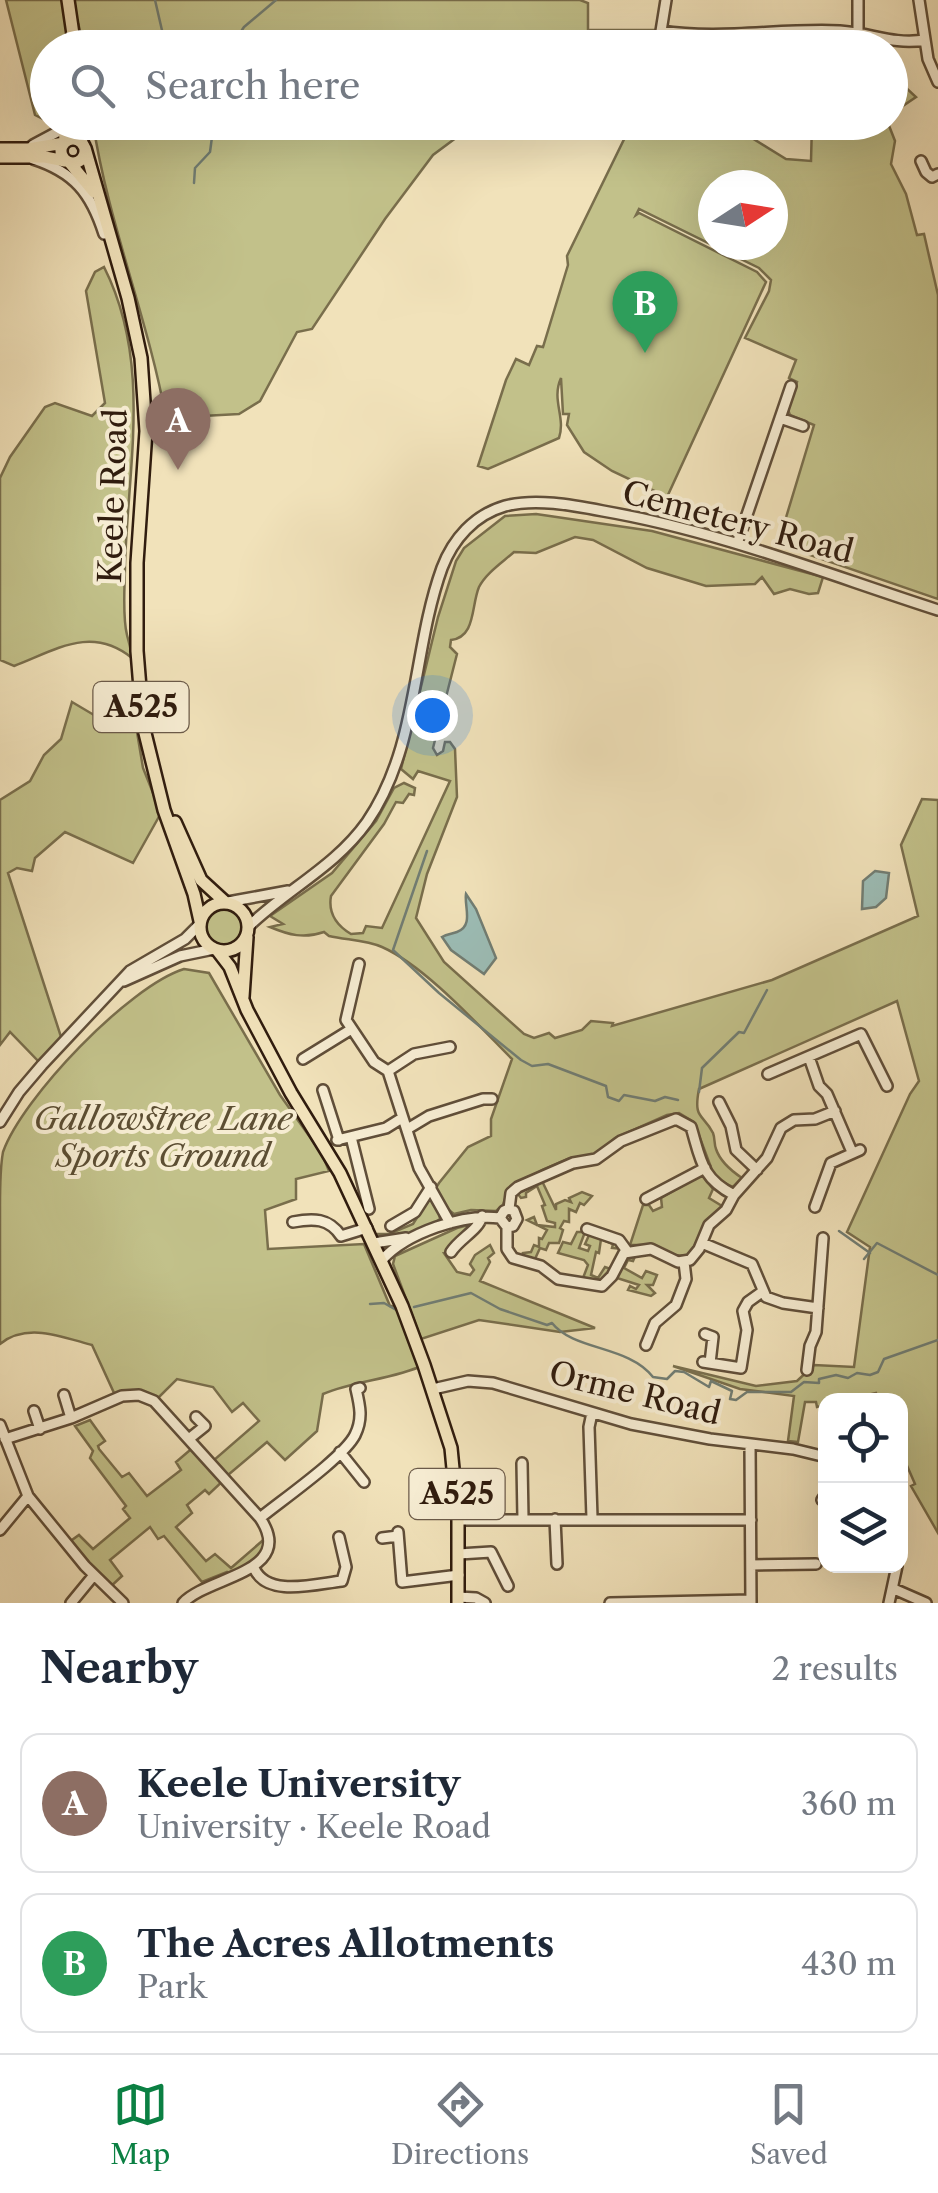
<!DOCTYPE html>
<html lang="en">
<head>
<meta charset="utf-8">
<style>
	body { margin:0; font-family:"Libre Caslon Text",serif; background:#f6f6f7; color:#1f2937 }
	.controls { position:absolute; right:30px; bottom:30px; display:grid; overflow:hidden; border-radius:20px; box-shadow:0 10px 40px #0002 }
	.controls button { width:90px; height:90px; display:grid; place-items:center; padding:0; border:0; border-bottom:2px solid #e0e1e3; background:#fff; color:#1f2937; font:50px sans-serif }
	.compass { position:absolute; left:698px; top:170px; width:90px; height:90px; border-radius:50%; background:#fff; box-shadow:0 10px 40px #0002; rotate:78deg }
	.you { position:absolute; left:432px; top:715px; width:35px; height:35px; margin:-25px; border:8px solid #fff; border-radius:50%; background:#1a73e8; box-shadow:0 0 0 15px #1a73e833 }
	.badge { display:grid; place-items:center; width:65px; height:65px; border-radius:50%; background:#0b8043; color:#fff; font-size:32px; font-weight:700 }
	.pin { position:absolute; translate:-50% -82px; filter:drop-shadow(0 2px 5px #0008) }
	.pin::after { content:''; position:absolute; top:52px; width:35px; height:30px; background:inherit; clip-path:polygon(0 0,100% 0,50% 100%) }
	.list { margin:0; padding:0; list-style:none }
	h2 { display:flex; justify-content:space-between; align-items:center; height:130px; margin:0; padding:0 40px; font-size:42px }
	h2 small { font-size:32px; font-weight:400; color:#747a83 }
	.list li { display:grid; grid-template-columns:65px 1fr auto; gap:30px; align-items:center; box-sizing:border-box; height:140px; margin:0 20px 20px; padding:0 20px; border:2px solid #e0e1e3; border-radius:20px }
	.list b { display:block; font-size:38px; white-space:nowrap }
	.list p { margin:0; font-size:32px; white-space:nowrap; color:#747a83 }
	.list em { font-size:32px; font-style:normal; color:#747a83 }
	.icon { flex:none; width:55px; height:55px; fill:none; stroke:currentColor; stroke-width:2; stroke-linecap:round; stroke-linejoin:round }
	.map { position:relative; flex:none; width:938px; height:1603px; overflow:hidden }
	.search { position:absolute; background:#fff; box-shadow:0 10px 40px #0002; left:30px; right:30px; top:30px; height:110px; display:flex; align-items:center; gap:25px; box-sizing:border-box; padding:0 35px; border-radius:55px; color:#747a83; font-size:38px }
	.sheet { height:450px; background:#fff }
	nav { display:flex; justify-content:space-around; align-items:center; box-sizing:border-box; height:140px; border-top:2px solid #e0e1e3; background:#fff; font-size:28px; color:#747a83 }
	nav a { display:grid; justify-items:center; gap:5px }
	nav .on { color:#0b8043 }
	.map>svg:first-child { display:block }
</style>
</head>
<body>
<div class="map">
<svg width="938" height="1603" viewBox="0 0 938 1603">
	<rect width="100%" height="100%" fill="#f1e2ba"/>
	<filter id="stains"><feTurbulence type="fractalNoise" baseFrequency=".002" numOctaves="4"/><feColorMatrix values="0 0 0 0 .2 0 0 0 0 .09 0 0 0 0 .02 0 0 0 .5 -.17"/></filter>
	<radialGradient id="worn" r=".72"><stop offset=".6" stop-color="#630" stop-opacity="0"/><stop offset="1" stop-color="#630" stop-opacity=".3"/></radialGradient>
	<path fill="#c2c18a" stroke="#796e4c" stroke-width="2.5" fill-rule="evenodd" d="M6,0H580L588,3V30H660L654,48H83L79,27L70,47L48,48L47,121L35,115Z
		M826,35V47H796L792,40L794,36Z
		M890,73L916,97L891,114H890Z
		M93,123V122L476,123L433,155L385,219L312,329L297,332L260,401L239,414L166,418C148,318 108,223 93,123Z
		M629,123H673L733,132L747,135L786,159L811,161L812,123H888L895,141L891,164L906,194L917,235L924,234L938,295V599L778,544L814,425L790,415L788,410L797,382L789,378L796,360L745,338L769,291L771,280L759,268L639,209L636,215L639,213L757,272L766,282L667,497L612,471L584,452L567,425L569,414H563L561,378C551,400 566,417 559,438L488,469L478,466L506,380L516,359L529,365L537,346L543,347L568,265L567,256L630,127ZM713,185H773V245H713Z
		M104,267C152,362 128,464 125,565C125,586 122,615 127,635C129,643 131,649 132,658C91,625 56,650 14,666L0,660V478L10,457L45,407L55,403L92,416L105,403L86,291L95,272Z
		M536,514L652,531L823,577L818,593L809,594L790,589L774,594L762,577L755,584L706,586L647,568L593,540L575,537L536,553L514,552C503,562 486,573 479,587C471,606 476,637 451,640L450,647L457,654L433,748L437,755L443,751L445,742H450L455,749L457,797L427,874L416,918L444,962L524,1034L534,1038L549,1033L555,1038L582,1030L591,1021L613,1023L612,1026L772,980L918,916L901,845L922,799L938,800V1533L911,1486L915,1484L901,1452L900,1400H879L876,1393L847,1400H826L825,1405L817,1407L816,1402H805L798,1442L788,1441L794,1396L740,1389L673,1366L756,1386L797,1381L814,1365L854,1367L870,1247L847,1232L910,1094L919,1081L897,1001L699,1089C693,1120 703,1113 713,1133C715,1138 714,1144 716,1149C720,1161 733,1172 742,1178L733,1187L715,1178L694,1122L679,1113L667,1115L615,1138L596,1155L570,1158L542,1170L508,1190L503,1205L496,1211L471,1210L454,1214L445,1207L439,1210L440,1219C425,1232 397,1238 377,1234H389L413,1224L439,1183L468,1147L491,1136V1119L512,1059C478,1025 425,966 382,947C366,940 346,940 329,936L324,932C304,939 289,935 270,927L283,924L270,916L332,873L376,821L394,788L404,783L415,788L414,795L409,794L403,803L396,802L384,824L331,896C328,913 336,925 351,934L363,933L366,926L382,928L450,781L418,771L413,779L401,769L438,617L456,561L464,548L505,516Z
		M72,702L99,718L133,708L143,768L161,813L133,863L65,832L35,858L32,871L17,868L8,873L63,1043L42,1065L10,1032L0,1045V800L30,781L44,755L61,739Z
		M205 927a19 19 0 1 1 38 0a19 19 0 1 1-38 0Z
		M184,969L209,973L280,1095L322,1154L329,1171L296,1179V1199L265,1210L268,1249L364,1244L390,1306H402L424,1365C391,1380 356,1380 323,1394L317,1431L285,1460L267,1442L228,1475L214,1460L259,1421L243,1403L232,1412L213,1387L177,1379L158,1398L140,1391L115,1395L92,1345C62,1337 27,1322 0,1344C0,1298 0,1252 0,1206C0,1189 0,1168 3,1152C22,1098 129,986 184,969Z
		M699,1176H703L713,1189L709,1198L722,1206L705,1224L690,1255L674,1256L655,1245H630L643,1205H649L653,1211L662,1207L661,1198Z
		M542,1181L556,1210V1204L565,1200L571,1202L569,1198L582,1192L592,1196L584,1205L580,1203L576,1212L569,1209V1222L564,1221L560,1228L563,1230L559,1243H549L546,1250L540,1248L535,1259L524,1258L523,1253L531,1252L534,1245L539,1247V1238L542,1239L547,1230L527,1220L534,1217L537,1225L555,1227V1223L547,1221L542,1206L545,1205L537,1186L526,1193V1197L521,1198L517,1193Z
		M476,1223L449,1252L444,1253L457,1272L470,1275L474,1270L470,1264L475,1255L490,1245L494,1253L488,1258L490,1262L480,1281L595,1328L560,1332L479,1320L421,1339L393,1264L395,1256L457,1228Z
		M577,1232H585L579,1248L588,1251L590,1246L585,1244L590,1233L616,1241L622,1249L612,1248L613,1244L601,1239L599,1253L596,1252L591,1275L598,1278L605,1267L611,1269L600,1281L583,1278L588,1265L584,1260L558,1253L563,1242L571,1244Z
		M636,1254L633,1261L628,1260L624,1268L642,1278L646,1271L657,1275L653,1285H647L655,1293L651,1296L628,1290L630,1286L636,1289L639,1285L617,1278L625,1261Z
		M90,1420L105,1441L98,1446L99,1449L122,1477L129,1473L147,1496L181,1470L176,1462L196,1445L203,1452L198,1457L217,1478L225,1479L209,1494L205,1490L187,1505L192,1513L176,1527L206,1561L215,1554L231,1568L269,1535L265,1556L232,1576L227,1572L202,1582L164,1536L158,1539L150,1527L110,1560L122,1576L108,1589L72,1550V1540L79,1535L93,1549L130,1518L123,1509L126,1506L90,1458L93,1451L75,1426Z"/>
	<path fill="#9cbdb6" stroke="#717d73" stroke-width="2.5" d="M875,871L889,873L886,898L876,907L862,909L863,881Z
		M466,894L476,909L496,958L484,974L451,950L442,937C447,934 452,934 457,932C474,926 464,906 466,894Z"/>
	<g fill="none" stroke-linecap="round" stroke-linejoin="round">
		<path stroke="#717d73" stroke-width="2.5" d="M155,0L164,39L171,48
			M193,48L208,41L229,45
			M230,48L244,27L276,0
			M194,183L195,168L210,152L214,122
			M427,851L393,950L439,993L521,1060L532,1066L548,1064L606,1086L608,1097L619,1101L624,1095L655,1101L665,1097L678,1100
			M699,1092L702,1068L739,1032L744,1033L767,990
			M839,1231L870,1253
			M864,1259L877,1243L938,1275
			M370,1304L384,1303L398,1311
			M414,1307L471,1293L500,1309L547,1325L552,1323C574,1351 628,1345 653,1377L667,1379L675,1371L684,1372L709,1387L711,1381L732,1391L730,1399L736,1400L747,1392H791L804,1382L819,1383V1379L836,1375L848,1378L857,1373L870,1375L878,1372L884,1359L938,1340"/>
		<g stroke="#604e39" stroke-width="14">
			<path id="minor" d="M666,0L661,31C721,40 780,28 840,31C872,33 892,45 925,40
				M858,0V34
				M919,0L928,59L938,82
				M33,145L63,129
				M33,159C74,172 91,193 104,234
				M921,161L926,172L932,177L938,174
				M780,418L803,426
				M738,541L791,386
				M228,902L288,891
				M248,927C287,889 335,867 367,822C419,746 412,651 442,568C453,539 474,515 505,506C535,498 572,505 603,511C719,531 826,574 938,610
				M359,964L346,1020L374,1062L388,1071
				M124,981L180,956L214,949
				M809,1057L819,1086L827,1094L852,1152
				M303,1059L350,1030
				M388,1071L419,1168L450,1223
				M388,1071L414,1054L450,1047
				M768,1074L861,1034L887,1086
				M323,1090L339,1140
				M719,1102L731,1126L736,1150L757,1170
				M0,1122L19,1092L42,1065L130,971L185,939L199,925
				M409,1128L429,1116L483,1099H492
				M351,1137L369,1209
				M337,1140L386,1128L402,1118
				M646,1199L705,1168
				M815,1207L831,1163L860,1150
				M500,1218L507,1227V1249L513,1258L541,1266L558,1279L602,1286L612,1276L624,1253L651,1249L678,1262L690,1260L699,1249L709,1225L726,1210L734,1195L767,1158L781,1128L794,1120L815,1119L835,1111
				M500,1218L504,1211L509,1209L511,1193L518,1187L573,1163L596,1159L621,1141L676,1119L691,1127C701,1160 701,1178 734,1195
				M293,1222C313,1218 329,1218 341,1236L367,1228
				M391,1226L415,1212L431,1187
				M507,1227L513,1226L517,1219L514,1211L509,1209
				M587,1229L619,1240L627,1251
				M374,1243L406,1238
				M702,1243L752,1264L766,1297L783,1303L818,1308
				M451,1252C460,1238 479,1230 482,1216
				M382,1260C406,1233 464,1213 500,1218
				M705,1334L713,1337L710,1363
				M646,1345L655,1323L676,1305L686,1279L684,1262
				M703,1362L741,1368L747,1330L743,1311L748,1302L762,1292
				M807,1370L810,1346L816,1332L823,1238
				M433,1389L468,1381L493,1383L631,1424L710,1439L793,1449L826,1457
				M64,1395L71,1418
				M34,1411L40,1429
				M0,1425L28,1496L85,1566L123,1603
				M190,1438L205,1426L196,1417
				M5,1439L71,1418L122,1396L139,1395L154,1401L260,1518C297,1573 208,1576 183,1603
				M750,1444L751,1603
				M340,1452L364,1482
				M522,1463L523,1519
				M822,1500L826,1494
				M260,1518C282,1500 344,1457 355,1435C363,1419 360,1406 356,1389L360,1388
				M592,1518L589,1427L592,1413
				M555,1519L557,1564
				M458,1520H751
				M0,1530L28,1496
				M398,1532L402,1582L459,1575
				M382,1538L398,1536
				M459,1554L491,1552L508,1586
				M751,1565L816,1564
				M254,1568C267,1598 315,1584 342,1581L346,1567L339,1537
				M894,1589L926,1603
				M458,1597L476,1598L485,1603
				M71,1603L94,1575
				M610,1603L751,1600
				M889,1603L897,1566"/>
		</g>
		<g stroke="#301c0e" stroke-width="16">
			<path id="major" d="M68,0L75,48
				M64,122L65,142
				M74,122L83,145
				M61 151a12 12 0 1 1 24 0a12 12 0 1 1-24 0Z
				M85,148L128,298L141,358L146,431L137,563V651L143,725L164,810L194,894L200,921
				M0,149H28L64,143
				M0,157H45L65,161
				M70,163L94,192
				M175,822L201,880L225,902
				M200 927a24 24 0 1 1 48 0a24 24 0 1 1-48 0Z
				M217,950L230,967L247,1010L291,1093L340,1173L402,1306L424,1365L451,1448L458,1520V1603
				M243,997L247,937"/>
		</g>
		<use href="#minor" stroke="#f6ecd2" stroke-width="9"/>
		<use href="#major" stroke="#f1e2ba" stroke-width="11"/>
	</g>
	<g text-anchor="middle" stroke-width="8" stroke-linejoin="round" paint-order="stroke">
		<g fill="#f6ecd2" stroke="#6b5a49" stroke-width="2.5">
			<rect x="93.5" y="682" width="95" height="50" rx="8"/>
			<rect x="409.5" y="1469" width="95" height="50" rx="8"/>
		</g>
		<g font-size="30" font-weight="bold" fill="#301c0e">
			<text x="141" y="717">A525</text>
			<text x="457" y="1504">A525</text>
		</g>
		<g font-size="32" fill="#301c0e" stroke="#f6ecd2">
			<text transform="translate(113 496) rotate(-88)" y="11">Keele Road</text>
			<text transform="translate(738 522) rotate(15)" y="11">Cemetery Road</text>
			<text transform="translate(635 1393) rotate(14)" y="11">Orme Road</text>
		</g>
		<g font-size="32" font-style="italic" fill="#5c4e33" stroke="#f6ecd2">
			<text x="163" y="1130">Gallowstree Lane<tspan x="163" dy="37">Sports Ground</tspan></text>
		</g>
	</g>
	<rect width="100%" height="100%" filter="url(#stains)"/>
	<rect width="100%" height="100%" fill="url(#worn)"/>
</svg>
<div class="controls">
<button><svg class="icon" aria-label="locate" viewBox="0 0 24 24"><circle cx="12" cy="12" r="6"/><path d="M12 2v4M12 18v4M2 12h4M18 12h4"/></svg></button>
<button><svg class="icon" aria-label="layers" viewBox="0 0 24 24"><path d="M12 4l9 5-9 5-9-5zM3 14l9 5 9-5"/></svg></button>
</div>
<svg class="compass" viewBox="-18 -18 36 36"><path d="M0-13l5 13h-10z" fill="#e53935"/><path d="M0 13l5-13h-10z" fill="#747a83"/></svg>
<div class="you"></div>
<div class="pin badge" style="left:178px;top:470px;background:#8d6e63">A</div>
<div class="pin badge" style="left:645px;top:353px;background:#2e9e5b">B</div>
<div class="search"><svg class="icon" aria-label="search" viewBox="0 0 24 24"><circle cx="10" cy="10" r="6"/><path d="M15 15l6 6"/></svg>Search here</div>
</div>
<section class="sheet">
<h2>Nearby<small>2 results</small></h2>
<ul class="list">
<li><span class="badge" style="background:#8d6e63">A</span><div><b>Keele University</b><p>University · Keele Road</p></div><em>360 m</em></li>
<li><span class="badge" style="background:#2e9e5b">B</span><div><b>The Acres Allotments</b><p>Park</p></div><em>430 m</em></li>
</ul>
</section>
<nav>
<a class="on"><svg class="icon" aria-label="map" viewBox="0 0 24 24"><path d="M3 6l6-2 6 2 6-2v14l-6 2-6-2-6 2zM9 4v14M15 6v14"/></svg>Map</a>
<a><svg class="icon" aria-label="directions" viewBox="0 0 24 24"><path d="M12 3l9 9-9 9-9-9zM9 14v-3h6M13 9l2 2-2 2"/></svg>Directions</a>
<a><svg class="icon" aria-label="saved" viewBox="0 0 24 24"><path d="M7 4h10v16l-5-4-5 4z"/></svg>Saved</a>
</nav>
</body>
</html>
